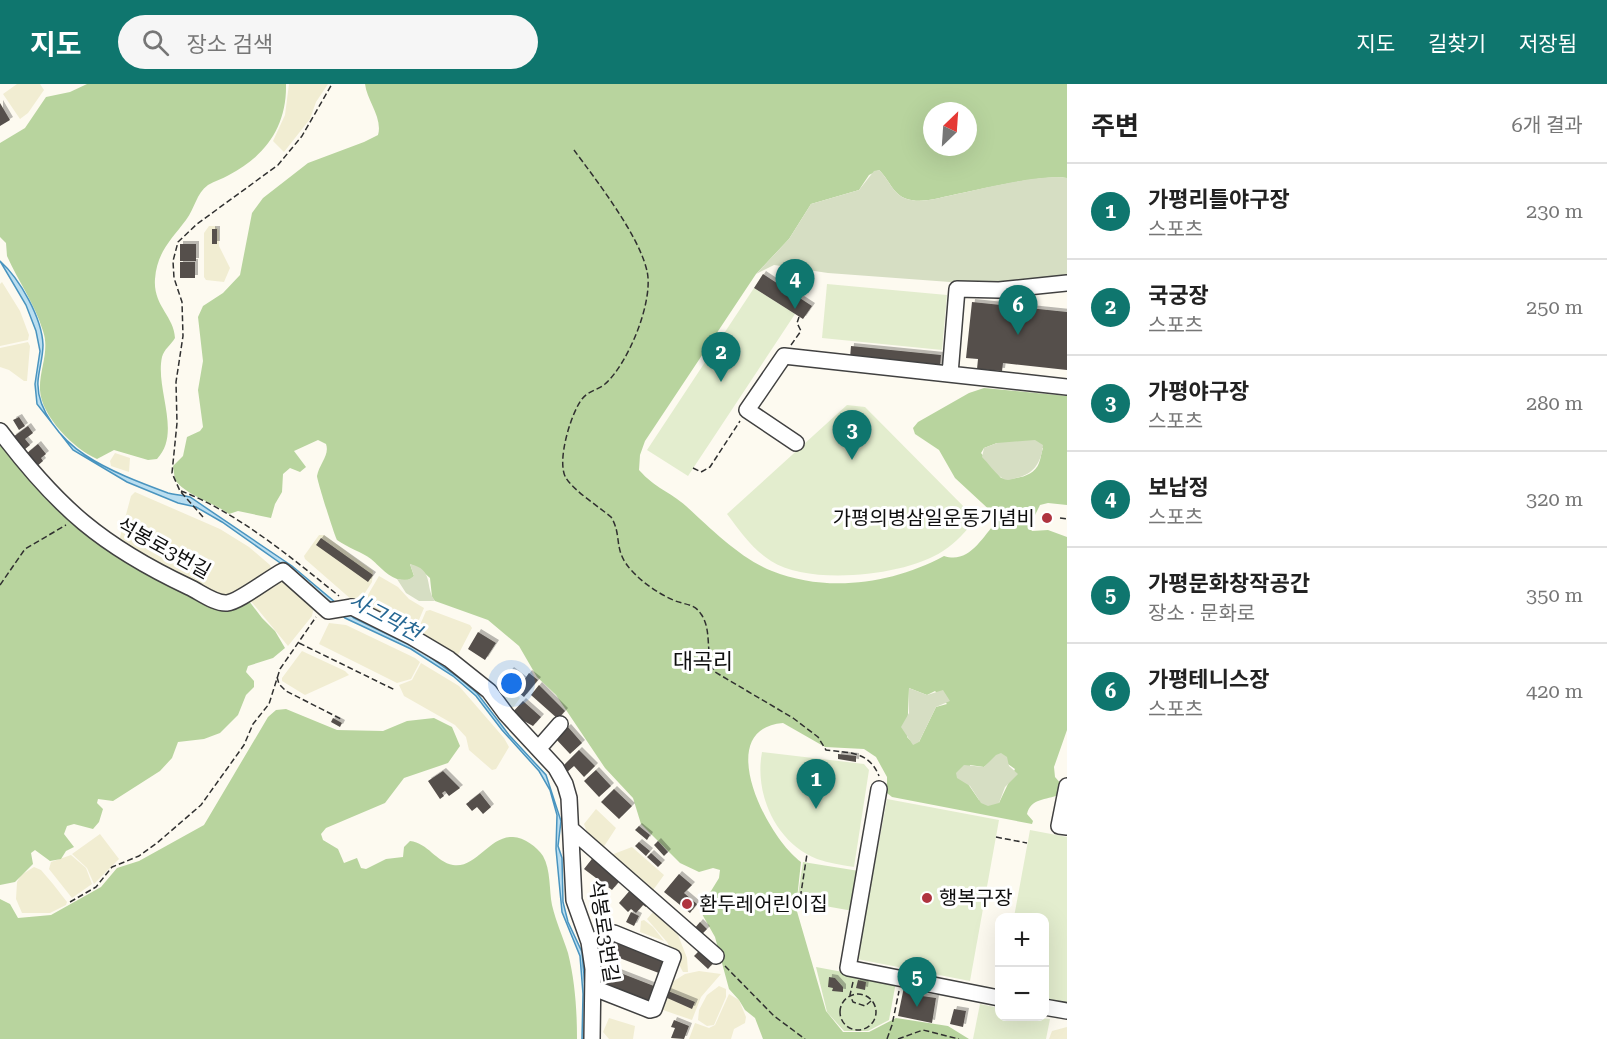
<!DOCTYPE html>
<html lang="ko">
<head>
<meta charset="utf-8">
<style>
	body { margin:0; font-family:"Roboto Serif","Noto Sans KR",serif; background:#f6f6f6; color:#222 }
	.controls { position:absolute; right:18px; bottom:18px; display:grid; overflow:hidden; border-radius:12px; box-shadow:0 6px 24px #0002 }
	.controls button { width:54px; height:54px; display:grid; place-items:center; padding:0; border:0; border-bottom:2px solid #e0e0e0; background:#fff; color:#222; font:30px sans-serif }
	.compass { position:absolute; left:923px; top:18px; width:54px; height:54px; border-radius:50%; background:#fff; box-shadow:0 6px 24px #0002; rotate:25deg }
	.you { position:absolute; left:512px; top:600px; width:21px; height:21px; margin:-15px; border:4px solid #fff; border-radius:50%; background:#1a73e8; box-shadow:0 0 0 9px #1a73e833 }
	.badge { display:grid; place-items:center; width:39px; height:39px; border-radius:50%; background:#0f766e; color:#fff; font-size:20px; font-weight:700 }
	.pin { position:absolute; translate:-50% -50px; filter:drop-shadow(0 2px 3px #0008) }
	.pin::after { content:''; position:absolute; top:32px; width:21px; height:18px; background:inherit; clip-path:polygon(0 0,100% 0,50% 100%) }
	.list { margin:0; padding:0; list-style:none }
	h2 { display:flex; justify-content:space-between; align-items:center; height:78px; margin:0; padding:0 24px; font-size:26px }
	h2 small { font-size:20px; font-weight:400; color:#767676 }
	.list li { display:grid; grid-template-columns:39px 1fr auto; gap:18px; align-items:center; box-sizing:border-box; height:96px; padding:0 24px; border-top:2px solid #e0e0e0 }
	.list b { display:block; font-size:22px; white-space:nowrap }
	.list p { margin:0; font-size:20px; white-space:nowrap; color:#767676 }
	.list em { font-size:20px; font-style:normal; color:#767676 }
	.icon { flex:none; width:33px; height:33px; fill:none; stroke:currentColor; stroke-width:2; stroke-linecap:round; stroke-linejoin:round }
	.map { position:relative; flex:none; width:1067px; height:955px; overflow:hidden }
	header { display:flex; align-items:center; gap:36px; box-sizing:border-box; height:84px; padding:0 30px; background:#0f766e; color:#fff }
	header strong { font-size:28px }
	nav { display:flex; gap:33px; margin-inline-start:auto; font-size:21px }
	.search { width:420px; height:54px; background:#f6f6f6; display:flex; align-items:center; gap:15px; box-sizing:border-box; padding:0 21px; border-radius:33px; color:#767676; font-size:22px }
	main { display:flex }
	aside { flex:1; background:#fff }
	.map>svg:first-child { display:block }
</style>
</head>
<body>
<header>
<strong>지도</strong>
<div class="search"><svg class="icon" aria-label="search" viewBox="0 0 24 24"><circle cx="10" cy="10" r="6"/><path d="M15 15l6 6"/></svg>장소 검색</div>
<nav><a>지도</a><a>길찾기</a><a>저장됨</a></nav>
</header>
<main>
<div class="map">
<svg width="1067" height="955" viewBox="0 0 1067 955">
	<defs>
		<filter id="shadow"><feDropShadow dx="3" dy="-3" stdDeviation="0" flood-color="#0004"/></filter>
	</defs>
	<rect width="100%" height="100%" fill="#fdfaf0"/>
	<path fill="#f1edd2" d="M17,0H40L44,6L28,29L20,35L3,10Z
		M289,0H328L316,18L310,35L284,68L273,57L285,31Z
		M209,142H215L219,146V162L230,184L224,198L206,196L204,193V149Z
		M2,198L20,227L29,251L28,256L0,262V200Z
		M28,258L30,262L27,297H24L9,286L0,283V264Z
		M115,369L130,374L129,388L111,382L110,377Z
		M135,408L220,445L249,463L270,481L272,487L224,515L150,480L119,457L131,412Z
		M319,451H324L373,487L372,498L359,518L352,516L305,475L304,472Z
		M379,492L398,503L409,515L424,524L416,543L412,545L362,521Z
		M277,496H283L314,522L312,532L288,562L250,516Z
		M430,526L470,541L472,544L457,573L417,548L426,527Z
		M329,539L346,541L415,574L420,578L411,595L397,599L319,560Z
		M302,567L345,587L349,591L305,611L282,597V594Z
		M421,579L459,602L504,654L509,663L496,685L492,686L469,666L466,653L455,641L404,612L399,601L412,596Z
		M501,598L520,614L510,628L494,606Z
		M596,725L616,744L603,764L588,751L584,740Z
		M100,750L119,775L94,800L87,784L72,770Z
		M632,763L664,791L651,809L611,771Z
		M71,771L86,784L92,800L72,814L49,785L51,778Z
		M34,783L41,786L53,800L67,818L66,821L50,829H22L16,815L17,798L21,791Z
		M654,827L678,851L687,874L688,888H683L667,858L647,835Z
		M644,836L653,843L664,857L640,848L641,837Z
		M699,887L721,890L701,913L692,936L663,926L662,920L669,900L685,890Z
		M719,902L726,905V913L714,941L707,942L698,936L699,926L707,911Z
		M729,910L739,916L746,933L745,939L734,945L731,955H689L695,939L709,944L715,941Z
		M609,934L635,942L633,955H609L603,948Z
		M1067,943V955H1049L1052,947Z"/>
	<path fill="#d3e5bd" d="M803,778L859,787L853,827L797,817Z
		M816,883L896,898L889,936L868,947H844L827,928Z"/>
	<path fill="#b8d49e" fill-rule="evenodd" d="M87,0H286C287,42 266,72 229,91C222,95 215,97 208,101C196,110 195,124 186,136C171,156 157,168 155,195C153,222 174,232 175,254C171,261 164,265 162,273C155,305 182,349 157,375L148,376L114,366L97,375C74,365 41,332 40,306C39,286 50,267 43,247C35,220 18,197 7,172L6,159L0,153V59L25,44L46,13L70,8Z
		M365,0H1067V94C1039,91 986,104 957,110C942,113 922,120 907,115C893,111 889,95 879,86L869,91L859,106L811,120L789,155L756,190L645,357L640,371L639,386C656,405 669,407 686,422C710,444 741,475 772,487C827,509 892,500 944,472C969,480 981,455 997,437L995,431L955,394L939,366L915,350L913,344L918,338L969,309L984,304L1067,312V421L1048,419L1040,421L1029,443L1032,447L1048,446L1067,453V646L1054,683L1055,693L1062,701L1059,711C1046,716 1031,714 1027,730L1033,737L1032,740L892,713L887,709V693L876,673L864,665L825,663L783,639C711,645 768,755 801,778L796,824L826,927L843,948H869L896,934L948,942L969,955H763L755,934L745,926L739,916L729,905L715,853L702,830L703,820L719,794L720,786L713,784L699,788L680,779L641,740L633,714L605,684L556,611L537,593L519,562L488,536L435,517L432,513L430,494L420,485L410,480L414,492L412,495C393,500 384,486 371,475C362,468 348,464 337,456C334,450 317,396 317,392C319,380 330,371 326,360L318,356L294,367L306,383L300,388L290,384L283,390L282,408L275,420L271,434L238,427L229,430C213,418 187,412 175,396L173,382L183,372L187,353L200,347L203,343L198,306L203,277L198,233L203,222L223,209L240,191L252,129L263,114L308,79L364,58L378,51C383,34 367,17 365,0ZM932,27H968V63H932ZM997,359L1043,364C1041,369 1041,374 1039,379C1034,393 1014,396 1001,394L981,369L984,364ZM909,604L927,611L935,607L947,620L936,623L919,658L910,656L907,653ZM991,677L1008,680L1015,685L999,719L979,716L968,700L970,681L984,683Z
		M0,354L61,428L197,511L249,517L262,534L275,547L285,564L273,574L248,582L246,588L254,597V603L246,611L238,631L220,649L204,655L178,658L172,674L160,687L113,717L98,715L97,719L103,725L99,738L93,745L74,740L67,742L64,750L74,763L66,767L61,775L50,777L35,766L31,769L33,780L15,798L0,801Z
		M286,625L337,646L383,647L407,637L434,634L452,643L460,662L448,679L404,694L385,719L326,744L321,750L323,756L338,765L344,779L357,774L361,784L366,785L386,775L403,773L404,763L410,757C428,759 436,778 453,781C476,785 489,752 513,753C524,753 537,763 543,772C551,786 549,806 552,821C556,838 563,853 568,869C575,897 577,926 577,955H0V815L10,820L18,834L51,831L101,803L117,784L139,777L204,741L268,633L276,626Z"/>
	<path fill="#d6dec3" d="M879,86C889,95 893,111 907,115C922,120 942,113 957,110C986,104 1039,90 1067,94V194L977,203L950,198L828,189L774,181L756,190L789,155L811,120L859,106L874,87Z
		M1035,356L1043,361C1041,379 1034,390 1016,394C1011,396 1006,397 1002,394C995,389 988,379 982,373L984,364L997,359Z
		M410,480C435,486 424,502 435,517H419L406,509L397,495L408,496L414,492Z
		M909,604L927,611L943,606L950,617L936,623L919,658L913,661L901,643L909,629Z
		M1001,669L1007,673L1009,682L1018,690L1005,703L999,719L988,722L981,719L970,702L957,694L956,689L964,681L984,683L996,671Z"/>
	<path fill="#e3edce" d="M827,200L947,211L942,266L822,254Z
		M754,204L795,230L688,392L647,366Z
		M847,321L865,323L976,435C966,447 956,459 943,467C906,492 809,502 771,477C752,465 740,447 727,430Z
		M762,668L864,680L869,686L854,783C841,781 829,779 817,775C776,759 754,710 762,668Z
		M887,715L999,736L970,897L857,875Z
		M1030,746L1067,753V919L1045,915L1044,834L1014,833Z
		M980,920L999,924V932L1050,935L1046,955H973Z"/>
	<path fill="#badef0" stroke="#4994bf" stroke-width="1.5" d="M0,177C20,195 42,234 43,261C43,273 39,285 38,297C36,326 62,356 85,371C109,387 141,399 168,409C175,411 182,411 190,413L292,482L354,534L420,566L459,594L477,609L509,651L546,691L561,737L558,762L562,774L563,818L568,838L582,868L586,914L585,955H582L583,910L580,872L562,828L556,765L557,731L550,706L539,687L502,646L476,612L453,592L411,565L345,534L286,483L222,438L196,423L178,419L127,398L73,366L37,320L35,300L40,267L36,247L26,221Z"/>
	<path fill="#554f4b" filter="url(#shadow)" d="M0,19L10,36L0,42Z
		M212,145H217V160H212Z
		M180,160H196V177H180Z
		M180,178H195V194H180Z
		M763,190L812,222L803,235L754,204Z
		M972,218L1067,228V286L1003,279L1002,287L977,285L978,275L966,274Z
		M851,262L941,271L940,283L872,274V277L850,274Z
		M19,333L25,342L19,346L13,336Z
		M28,342L33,349L25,355L30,361L24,366L13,353Z
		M38,360L46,370L41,374L43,377L36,383L26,370Z
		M321,454L373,491L368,498L316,461Z
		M478,548L496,559L485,576L468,565Z
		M511,586L524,596L529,589L538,596L524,613L503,596Z
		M539,601L565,627L558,635L531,611Z
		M523,617L541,633L533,642L511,630Z
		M333,634L342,639L340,643L331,638Z
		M568,643L582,659L570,670L555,654Z
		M579,666L595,682L584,693L574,682L566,689L561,684Z
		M838,670L856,672V678L838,675Z
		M596,686L611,702L599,713L584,697Z
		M443,687L460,704L449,712L445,707L442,709L444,712L440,715L428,697Z
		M614,705L632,722L619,735L601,718Z
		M480,709L491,723L483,730L477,723L472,727L466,720Z
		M639,742L650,751L647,756L635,746Z
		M658,757L668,768L664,772L654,761Z
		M639,758L650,767L646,772L635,762Z
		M651,769L662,779L658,783L647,773Z
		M595,771L622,794L612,806L584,785Z
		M679,790L692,801L684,809L697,820L690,829L664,808Z
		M632,804L649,819L646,823L643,821L636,829L631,825L628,828L619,819Z
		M631,828L639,832L634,842L626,838Z
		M700,838L707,845L700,852L694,845Z
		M614,852L670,874L664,891L609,870Z
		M702,864L715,877L708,885L694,872Z
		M605,883L659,904L652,920L599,899Z
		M829,893L835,894L843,903V908L832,907L833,904L828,903Z
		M858,896L866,898L865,906L856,904Z
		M904,903L923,907L922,912L936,914L932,939L898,932Z
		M668,907L695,918L692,925L665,913Z
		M954,925L966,927L963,943L950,940Z
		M674,936L689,942L684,955L671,954L675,944L671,943Z"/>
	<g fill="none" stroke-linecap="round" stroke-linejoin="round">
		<g stroke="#414141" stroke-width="18">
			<path id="minor" d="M950,290L957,205L999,206L1067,199
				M0,347C58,424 102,462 189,503C200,508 215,520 227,519C239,518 269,494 283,487L328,527L352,523L412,553L449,575L489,607L506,630L556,684L565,700L569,714L574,816L589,858L593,885L592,955
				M796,359L747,326L784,272L1067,303
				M539,664L560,640
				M1067,702L1059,742L1067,743
				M879,705L848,884L999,914
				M572,746L716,872
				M589,858L614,849L673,873L654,925L650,926L594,904
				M1044,923L1067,927"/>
		</g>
		<path stroke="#303030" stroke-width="1.5" stroke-dasharray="6 3" stroke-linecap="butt" d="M574,66C596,96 639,151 647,187C654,217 628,280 605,300C598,306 588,307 582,315C571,329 556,378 566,394C574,407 598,422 611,433C623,452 612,466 632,487C644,500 658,509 673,516C684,521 694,519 701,530C713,547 704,571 715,588L793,634L818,653L826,666C849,669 869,667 879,692
			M791,261L801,247L797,239L799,233
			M693,384L701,388L710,383L740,337
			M181,407C237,428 293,475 339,512
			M203,433L180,407L172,389L177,339L176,298L183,252L182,218L174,194L173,177L178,158L197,140L278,81L302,52L332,0
			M1060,434L1067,435
			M0,501L25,465L66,441
			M299,559L395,606
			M277,593L279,600L286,607L341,635
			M996,753L1027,759
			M70,818L96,803L112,783L139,772L157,759L201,721L244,661L253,640L269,620L280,585L316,533
			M799,822L807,770
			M725,882L774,932L805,955
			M853,898L850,911L853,918L865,922L871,917
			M840 928a18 18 0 1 1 36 0a18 18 0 1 1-36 0Z
			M887,955L892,941L899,907
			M898,955L923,946L959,955"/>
		<use href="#minor" stroke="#fff" stroke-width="15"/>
	</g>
	<g fill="#af343f" stroke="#fff" stroke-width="2">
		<circle cx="1047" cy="434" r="6"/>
		<circle cx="927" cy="814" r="6"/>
		<circle cx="687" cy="820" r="6"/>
	</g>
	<g text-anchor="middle" stroke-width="6" stroke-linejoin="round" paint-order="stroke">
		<g font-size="20" fill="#0e0e0e" stroke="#fff" text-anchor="start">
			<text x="1035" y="441" text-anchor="end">가평의병삼일운동기념비</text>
			<text x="939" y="821">행복구장</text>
			<text x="699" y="827">환두레어린이집</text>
		</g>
		<g font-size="20" fill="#0e0e0e" stroke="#fff">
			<text transform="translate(164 464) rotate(29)" y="7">석봉로3번길</text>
			<text transform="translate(604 847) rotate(81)" y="7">석봉로3번길</text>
		</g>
		<g font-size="21" font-style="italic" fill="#246692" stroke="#fff">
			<text transform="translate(385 533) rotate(28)" y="7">사그막천</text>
		</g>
		<g font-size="22" fill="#0e0e0e" stroke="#fff">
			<text x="703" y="585">대곡리</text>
		</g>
	</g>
</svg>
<div class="controls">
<button>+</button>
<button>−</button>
</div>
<svg class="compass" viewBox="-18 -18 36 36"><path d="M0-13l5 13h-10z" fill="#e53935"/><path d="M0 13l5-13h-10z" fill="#767676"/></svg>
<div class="you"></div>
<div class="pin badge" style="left:816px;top:725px">1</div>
<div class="pin badge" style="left:721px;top:298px">2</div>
<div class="pin badge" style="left:852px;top:376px">3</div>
<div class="pin badge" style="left:795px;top:225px">4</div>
<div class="pin badge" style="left:917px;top:923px">5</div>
<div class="pin badge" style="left:1018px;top:251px">6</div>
</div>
<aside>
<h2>주변<small>6개 결과</small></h2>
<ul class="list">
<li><span class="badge">1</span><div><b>가평리틀야구장</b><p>스포츠</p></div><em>230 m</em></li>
<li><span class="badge">2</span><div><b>국궁장</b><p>스포츠</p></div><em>250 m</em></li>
<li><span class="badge">3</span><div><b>가평야구장</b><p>스포츠</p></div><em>280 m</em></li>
<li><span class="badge">4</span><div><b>보납정</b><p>스포츠</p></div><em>320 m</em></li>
<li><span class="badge">5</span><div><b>가평문화창작공간</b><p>장소 · 문화로</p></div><em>350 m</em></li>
<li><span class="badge">6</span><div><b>가평테니스장</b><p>스포츠</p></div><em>420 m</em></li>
</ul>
</aside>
</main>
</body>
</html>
